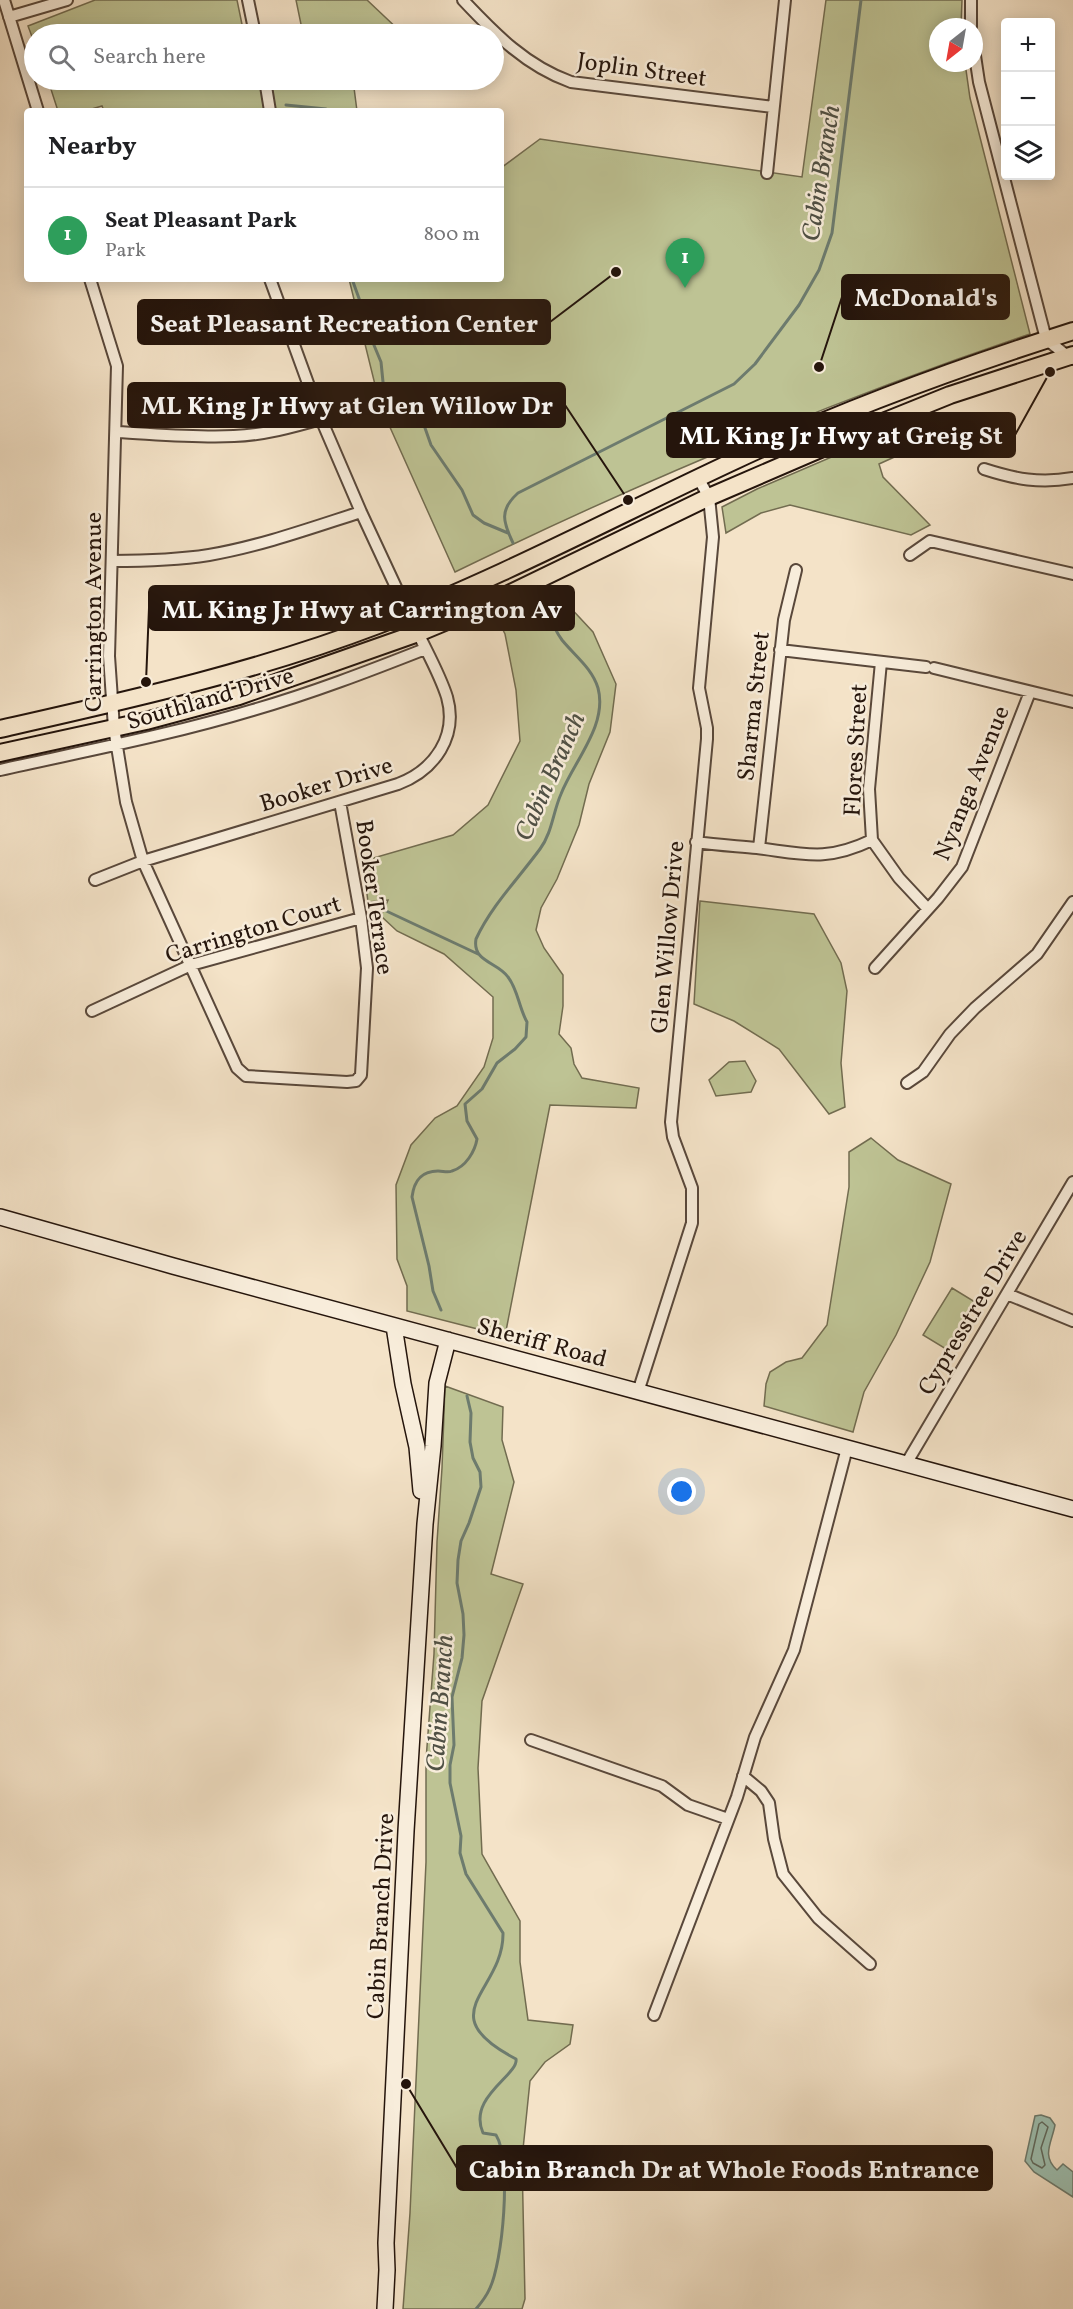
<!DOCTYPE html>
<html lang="en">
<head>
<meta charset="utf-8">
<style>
	body { margin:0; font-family:Vollkorn,serif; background:#f6f6f6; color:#202124 }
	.controls { position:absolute; right:18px; top:18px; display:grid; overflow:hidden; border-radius:6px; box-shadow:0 3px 15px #0003 }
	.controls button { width:54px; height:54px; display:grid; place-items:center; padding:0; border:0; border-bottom:2px solid #e0e0e0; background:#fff; color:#202124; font:30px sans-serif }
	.compass { position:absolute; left:929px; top:18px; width:54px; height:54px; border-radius:50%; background:#fff; box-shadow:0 3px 15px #0003; rotate:211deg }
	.you { position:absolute; left:682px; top:1492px; width:21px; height:21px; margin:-15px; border:4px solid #fff; border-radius:50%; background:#1a73e8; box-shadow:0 0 0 9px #1a73e833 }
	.badge { display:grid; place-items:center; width:39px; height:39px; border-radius:50%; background:#111827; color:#fff; font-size:20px; font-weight:700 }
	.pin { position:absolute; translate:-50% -50px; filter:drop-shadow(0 2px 3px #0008) }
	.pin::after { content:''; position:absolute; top:32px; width:21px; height:18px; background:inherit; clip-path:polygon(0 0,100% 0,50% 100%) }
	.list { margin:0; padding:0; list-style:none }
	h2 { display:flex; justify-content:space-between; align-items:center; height:78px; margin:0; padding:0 24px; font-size:26px }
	h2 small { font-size:20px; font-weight:400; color:#757577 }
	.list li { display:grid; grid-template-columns:39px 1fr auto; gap:18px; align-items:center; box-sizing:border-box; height:96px; padding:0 24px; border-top:2px solid #e0e0e0 }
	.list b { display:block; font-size:22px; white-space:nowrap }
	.list p { margin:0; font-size:20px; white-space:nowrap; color:#757577 }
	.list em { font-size:20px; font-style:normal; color:#757577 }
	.icon { flex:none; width:33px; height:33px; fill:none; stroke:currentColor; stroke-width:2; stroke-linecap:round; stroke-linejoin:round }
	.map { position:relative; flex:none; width:1073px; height:2309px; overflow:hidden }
	.search { position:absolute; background:#fff; box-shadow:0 3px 15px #0003; left:24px; top:24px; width:480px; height:66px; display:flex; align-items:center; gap:15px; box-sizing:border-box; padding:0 21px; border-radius:33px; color:#757577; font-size:22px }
	.panel { position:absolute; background:#fff; box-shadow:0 3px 15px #0003; left:24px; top:108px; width:480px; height:174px; border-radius:6px }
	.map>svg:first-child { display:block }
</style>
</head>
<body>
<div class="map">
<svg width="1073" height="2309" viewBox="0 0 1073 2309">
	<rect width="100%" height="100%" fill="#f4e3c8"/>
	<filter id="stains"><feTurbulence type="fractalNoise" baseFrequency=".00333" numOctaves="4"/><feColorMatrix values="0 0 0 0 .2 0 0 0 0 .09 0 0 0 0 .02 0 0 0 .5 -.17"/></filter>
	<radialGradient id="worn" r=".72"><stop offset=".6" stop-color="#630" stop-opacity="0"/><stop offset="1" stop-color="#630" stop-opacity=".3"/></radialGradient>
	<path fill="#bec394" stroke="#726c50" stroke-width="1.5" d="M95,0H237L244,34H34V42L28,26Z
		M296,0H367L403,34H303Z
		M826,0H962L961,27H938V63H965L970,98L1030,334C834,400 642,481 455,572L380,405L349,279H501V168L540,139L802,177Z
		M48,80H254L256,88H314L312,80H353L357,111H104L102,106L85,111H58Z
		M892,431L901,454L879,464L883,477L930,525L911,535L790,505L761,513L726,533L722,507L757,489Z
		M553,589L593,632L616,684L610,732L589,784L579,825L557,879L541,908L536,930L544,948L563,975V1006L559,1034L571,1048L574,1064L582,1078L639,1088L636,1108L550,1105L505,1336L407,1311V1286L397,1259L396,1185L411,1145L435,1118L457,1106L484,1067L493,1038V997L444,954L397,931L381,916L388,900L368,902L363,861L453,835L488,805L520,741L516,690L505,634L497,618L525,601Z
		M700,901L814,914L841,963L847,991L841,1063L845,1107L829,1114L779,1049L734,1021L694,1004Z
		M745,1061L756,1081L751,1092L716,1096L709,1080L729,1062Z
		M871,1138L898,1160L951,1184L930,1262L896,1335L864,1392L853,1432L764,1406L766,1384L770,1372L786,1362L802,1358L827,1325L849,1187V1152Z
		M952,1288L975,1302L946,1349L923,1335Z
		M445,1386L503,1407L502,1440L514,1482L491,1574L523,1584L482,1701L478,1768L482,1854L520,1921V1962L528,2020L573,2025L570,2044L545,2062L530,2081L522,2159L525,2299L522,2309H403L410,2213L426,1862V1760L434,1654L437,1542L442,1468Z"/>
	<path fill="#9dbfb0" stroke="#6d7b6e" stroke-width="1.5" d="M1041,2115L1050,2118L1055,2125C1052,2142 1041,2156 1057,2170L1063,2164L1073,2172V2197L1034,2172L1025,2161L1035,2116Z"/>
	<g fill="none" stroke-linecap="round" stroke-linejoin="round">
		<path stroke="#616a5e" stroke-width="1.5" d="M1042,2122L1048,2127L1041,2148L1045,2165L1042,2168L1033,2163L1031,2159L1039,2124Z"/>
		<path stroke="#6d7b6e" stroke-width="3" d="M286,105L326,109L330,111
			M352,279L369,326L371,338L381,362L383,382L387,390L398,395L410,391L424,399L428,406L425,428L431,445L462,490L473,515L484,523L508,533
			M513,543C503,522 499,510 518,493L734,384L755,364L799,305L819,270L832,233L861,0
			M382,909L478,954
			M441,1310L433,1291L429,1266L412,1197C414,1181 421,1171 438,1171C443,1171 448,1173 452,1171C466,1167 475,1151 477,1139L467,1121L465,1104L482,1089L497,1063L515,1049L526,1037L527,1022C519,1008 518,990 508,977C498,962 472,962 476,939C492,905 518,879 540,849C552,833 553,812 561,794C574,761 608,725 598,688C592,668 575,656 562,640C553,628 548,613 542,599
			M467,1396L471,1413L470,1442L473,1458L480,1472L481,1487L469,1523L461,1541L458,1560L457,1583L463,1614L464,1635L462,1658L452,1697L454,1745L450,1765V1783L461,1836L460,1853L466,1874L503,1933C504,1992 428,2013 516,2059C519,2075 467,2097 483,2133L496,2135C512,2160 503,2263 489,2290C486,2297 481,2303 476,2309"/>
		<g stroke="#59483b" stroke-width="14">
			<path id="street" d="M4,0L38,111
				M248,0L255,34
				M463,0C495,34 526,66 571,82L773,107
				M971,0V27
				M9,17L67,0
				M974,49L979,82L1046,339L1071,359
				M265,80L270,111
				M767,173L785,0
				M90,279L117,366L109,656L114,728L126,802L143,861L237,1068L246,1076L347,1082L356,1081L361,1075L367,968L361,918L340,802
				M270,279L321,419L361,512L408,613
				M233,319L278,304
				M117,432C156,434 195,438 234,436C264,435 293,427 321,419
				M984,469C1015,479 1040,484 1073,478
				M910,555L930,541L1073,574
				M112,561C144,561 177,560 209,555C261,546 311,528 361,512
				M780,650L926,667
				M881,662L869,789L872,840L899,878L927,908
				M934,668L1073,702
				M0,770C85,751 170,735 253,710C312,693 369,671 425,649
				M696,842C716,845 737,846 757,848C805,854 826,862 872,840
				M759,848L784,620L796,570
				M95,880L143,861L398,784C435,770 458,736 447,697C440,675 428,654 418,633
				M875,968L938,898L962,867L1030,692
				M92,1011L191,965L361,918
				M907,1083L923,1072L950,1034L975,1008L1037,954L1073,902
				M1007,1294L1073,1321
				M638,1392L692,1223V1188L673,1137L671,1122L707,739V728L699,688L713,537L709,497L698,478
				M906,1464L1073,1182
				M531,1740L662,1786L688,1805L728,1819
				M743,1776L761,1791L769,1803L774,1839L783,1874L818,1918L870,1964
				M654,2015L737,1797L755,1737L794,1650L847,1448"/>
		</g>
		<g stroke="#25150c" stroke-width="18">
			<path id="secondary" d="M0,1217L173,1266L1073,1509
				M394,1326L403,1384L417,1447L421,1491
				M385,2309L387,2270L386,2243L406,1831L425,1524L433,1446L437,1383L448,1340"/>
		</g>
		<g stroke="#25150c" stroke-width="20">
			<path id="primary" d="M0,729C128,700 255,672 378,625C500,578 616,516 734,461C844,409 957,368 1073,331
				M0,753L146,721L239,696L418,633L490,603L709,497L883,422L950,395L1073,355"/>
		</g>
		<use href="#street" stroke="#f8eddb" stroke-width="10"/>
		<use href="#secondary" stroke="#f8eddb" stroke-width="15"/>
		<use href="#primary" stroke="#f4e3c8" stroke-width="16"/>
	</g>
	<g text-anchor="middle" stroke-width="5" stroke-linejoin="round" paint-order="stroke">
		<g font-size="24" fill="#25150c" stroke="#f8eddb">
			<text transform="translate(642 69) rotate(8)" y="8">Joplin Street</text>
			<text transform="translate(93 612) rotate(-90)" y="8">Carrington Avenue</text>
			<text transform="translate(210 698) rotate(-16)" y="8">Southland Drive</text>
			<text transform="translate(753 706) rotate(-84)" y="8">Sharma Street</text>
			<text transform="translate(855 750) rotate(-87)" y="8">Flores Street</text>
			<text transform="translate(971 783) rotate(-68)" y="8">Nyanga Avenue</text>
			<text transform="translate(326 784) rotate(-17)" y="8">Booker Drive</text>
			<text transform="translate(375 897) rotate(82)" y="8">Booker Terrace</text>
			<text transform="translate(253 929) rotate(-17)" y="8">Carrington Court</text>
			<text transform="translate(667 937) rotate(-85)" y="8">Glen Willow Drive</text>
			<text transform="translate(972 1312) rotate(-59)" y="8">Cypresstree Drive</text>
			<text transform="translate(542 1342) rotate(15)" y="8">Sheriff Road</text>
			<text transform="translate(380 1916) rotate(-87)" y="8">Cabin Branch Drive</text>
		</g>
		<g font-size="26" font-style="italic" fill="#4f5045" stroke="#f8eddb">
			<text transform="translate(820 173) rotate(-81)" y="9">Cabin Branch</text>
			<text transform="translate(549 776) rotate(-66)" y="9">Cabin Branch</text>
			<text transform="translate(439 1703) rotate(-86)" y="9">Cabin Branch</text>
		</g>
	</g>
	<path fill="none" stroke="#25150c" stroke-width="2" d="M819 367L842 297M616 272L550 322M628 500L565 405M1050 372L1015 435M146 682L149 608M406 2084L457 2168"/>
	<g fill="#25150c" stroke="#f8eddb" stroke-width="2">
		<circle cx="819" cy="367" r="6"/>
		<circle cx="616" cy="272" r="6"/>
		<circle cx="628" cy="500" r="6"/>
		<circle cx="1050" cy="372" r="6"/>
		<circle cx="146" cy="682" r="6"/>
		<circle cx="406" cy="2084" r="6"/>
	</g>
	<g fill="#25150c" stroke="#25150c" stroke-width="2">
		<rect x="842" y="275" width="167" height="44" rx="6"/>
		<rect x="138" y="300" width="412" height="44" rx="6"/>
		<rect x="128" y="383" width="437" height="44" rx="6"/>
		<rect x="667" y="413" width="348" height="44" rx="6"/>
		<rect x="149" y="586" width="425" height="44" rx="6"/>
		<rect x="457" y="2146" width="535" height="44" rx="6"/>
	</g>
	<g font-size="26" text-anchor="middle" font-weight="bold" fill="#fff">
		<text x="926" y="306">McDonald's</text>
		<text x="344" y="332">Seat Pleasant Recreation Center</text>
		<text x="347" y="414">ML King Jr Hwy at Glen Willow Dr</text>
		<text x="841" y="444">ML King Jr Hwy at Greig St</text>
		<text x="362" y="618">ML King Jr Hwy at Carrington Av</text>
		<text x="724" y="2178">Cabin Branch Dr at Whole Foods Entrance</text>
	</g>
	<rect width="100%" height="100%" filter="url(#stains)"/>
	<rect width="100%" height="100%" fill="url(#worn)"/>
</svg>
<div class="controls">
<button>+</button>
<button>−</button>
<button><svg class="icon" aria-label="layers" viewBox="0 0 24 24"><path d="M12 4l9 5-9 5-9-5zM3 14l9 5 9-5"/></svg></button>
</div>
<svg class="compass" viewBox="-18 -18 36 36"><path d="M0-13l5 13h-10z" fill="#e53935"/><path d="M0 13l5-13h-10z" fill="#757577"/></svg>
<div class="you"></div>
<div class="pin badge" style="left:685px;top:288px;background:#2e9e5b">1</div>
<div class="search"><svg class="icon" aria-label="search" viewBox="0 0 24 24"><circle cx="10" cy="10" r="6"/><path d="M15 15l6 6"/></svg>Search here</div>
<section class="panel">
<h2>Nearby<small></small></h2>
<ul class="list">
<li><span class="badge" style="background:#2e9e5b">1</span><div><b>Seat Pleasant Park</b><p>Park</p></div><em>800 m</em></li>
</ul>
</section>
</div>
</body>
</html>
